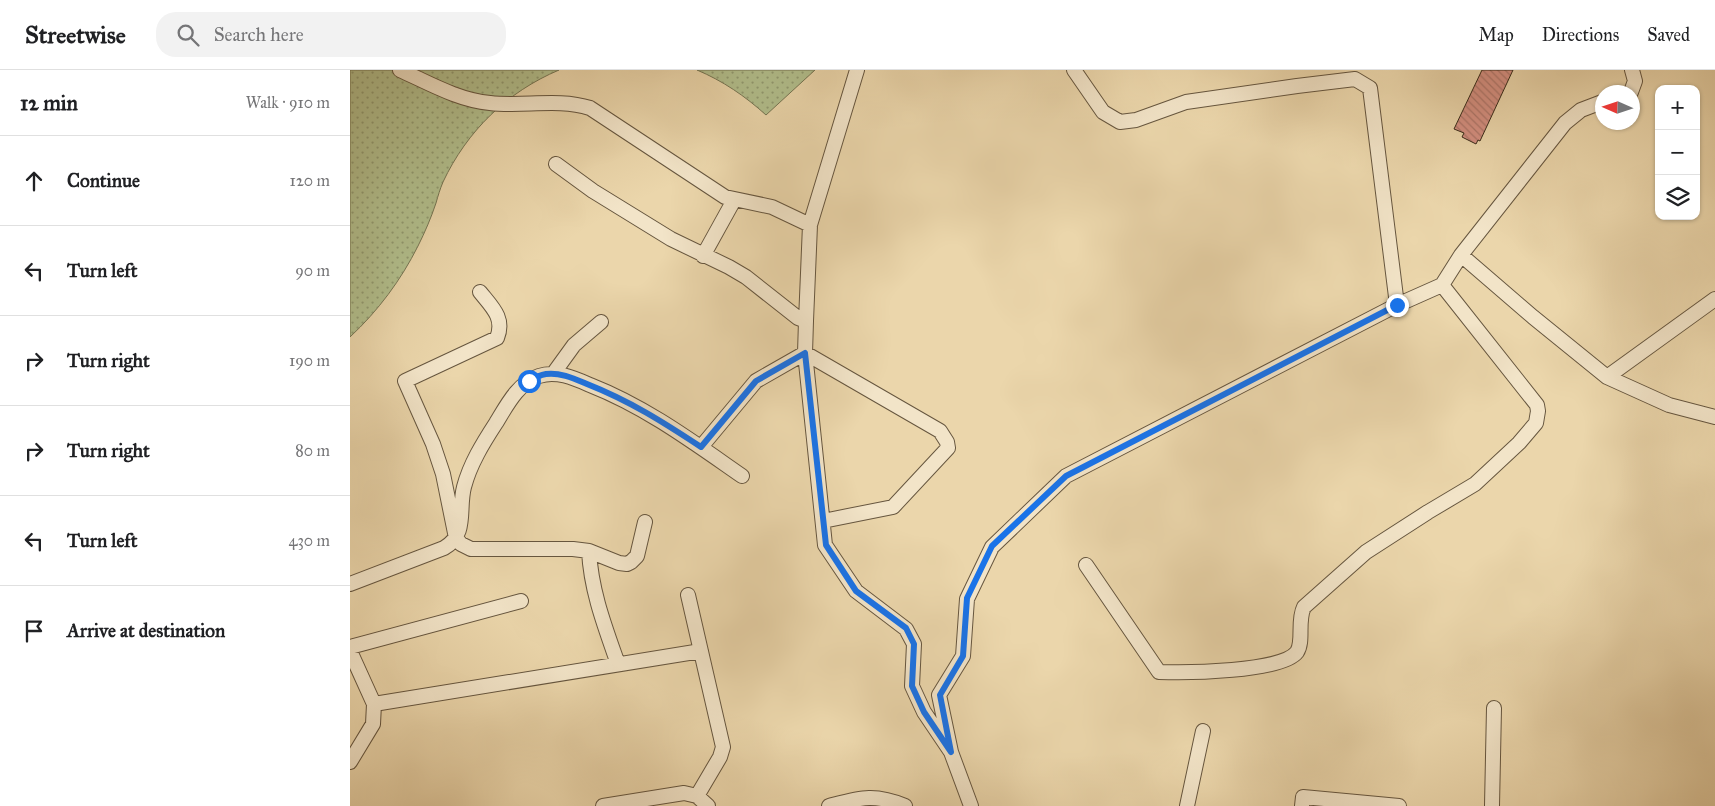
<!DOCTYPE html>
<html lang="en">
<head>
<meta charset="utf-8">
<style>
	body { margin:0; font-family:"IM FELL Great Primer",serif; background:#f2f2f2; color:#202124 }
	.controls { position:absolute; right:15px; top:15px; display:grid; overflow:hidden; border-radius:10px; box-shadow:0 1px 4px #0004 }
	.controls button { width:45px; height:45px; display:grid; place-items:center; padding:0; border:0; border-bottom:1px solid #e0e0e0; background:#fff; color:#202124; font:25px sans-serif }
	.compass { position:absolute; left:1245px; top:15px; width:45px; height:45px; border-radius:50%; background:#fff; box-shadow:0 1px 4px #0004; rotate:273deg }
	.stop { position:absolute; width:15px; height:15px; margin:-11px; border:4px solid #1a73e8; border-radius:50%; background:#fff }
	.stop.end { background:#1a73e8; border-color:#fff; box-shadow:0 1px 5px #0008 }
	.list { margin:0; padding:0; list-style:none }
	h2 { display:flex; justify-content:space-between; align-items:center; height:65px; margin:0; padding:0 20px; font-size:21px }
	h2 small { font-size:16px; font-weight:400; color:#757577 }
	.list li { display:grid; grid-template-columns:32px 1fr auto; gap:15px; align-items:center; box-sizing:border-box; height:90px; padding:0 20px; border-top:1px solid #e0e0e0 }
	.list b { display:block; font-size:19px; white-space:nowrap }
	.list em { font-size:16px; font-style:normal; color:#757577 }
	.icon { flex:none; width:28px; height:28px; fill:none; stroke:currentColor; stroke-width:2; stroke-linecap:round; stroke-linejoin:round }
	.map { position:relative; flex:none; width:1365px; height:736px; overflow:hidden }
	header { display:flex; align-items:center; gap:30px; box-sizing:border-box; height:70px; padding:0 25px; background:#fff; border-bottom:1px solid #e0e0e0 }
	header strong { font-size:24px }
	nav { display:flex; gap:28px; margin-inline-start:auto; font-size:18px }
	.search { width:350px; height:45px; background:#f2f2f2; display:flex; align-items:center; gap:12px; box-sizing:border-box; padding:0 18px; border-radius:20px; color:#757577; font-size:19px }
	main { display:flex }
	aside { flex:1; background:#fff }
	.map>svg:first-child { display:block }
</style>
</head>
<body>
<header>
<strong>Streetwise</strong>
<div class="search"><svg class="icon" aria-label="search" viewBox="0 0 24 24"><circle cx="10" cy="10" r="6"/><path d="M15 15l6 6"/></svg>Search here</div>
<nav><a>Map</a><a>Directions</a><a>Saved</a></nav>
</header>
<main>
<aside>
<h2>12 min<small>Walk · 910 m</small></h2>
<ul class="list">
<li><svg class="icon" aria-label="ahead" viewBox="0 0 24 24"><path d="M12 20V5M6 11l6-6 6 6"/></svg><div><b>Continue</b></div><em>120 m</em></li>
<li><svg class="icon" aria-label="left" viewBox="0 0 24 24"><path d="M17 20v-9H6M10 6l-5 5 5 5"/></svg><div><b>Turn left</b></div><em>90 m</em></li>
<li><svg class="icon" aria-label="right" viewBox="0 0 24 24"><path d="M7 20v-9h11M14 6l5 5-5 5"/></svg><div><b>Turn right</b></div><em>190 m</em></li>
<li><svg class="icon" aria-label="right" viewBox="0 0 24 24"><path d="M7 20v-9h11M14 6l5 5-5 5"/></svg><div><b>Turn right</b></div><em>80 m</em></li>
<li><svg class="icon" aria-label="left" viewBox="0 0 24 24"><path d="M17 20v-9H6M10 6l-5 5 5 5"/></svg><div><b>Turn left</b></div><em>430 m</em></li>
<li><svg class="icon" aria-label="arrive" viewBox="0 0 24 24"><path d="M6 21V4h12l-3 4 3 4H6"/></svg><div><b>Arrive at destination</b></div></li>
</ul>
</aside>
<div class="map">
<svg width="1365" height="736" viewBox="0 0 1365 736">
	<defs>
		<pattern id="grass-dots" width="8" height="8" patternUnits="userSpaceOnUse" patternTransform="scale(1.25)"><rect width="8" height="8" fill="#b2bf8d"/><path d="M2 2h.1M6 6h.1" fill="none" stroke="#929b72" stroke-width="1.8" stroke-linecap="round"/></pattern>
		<pattern id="building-back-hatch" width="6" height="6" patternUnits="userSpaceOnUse" patternTransform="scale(1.25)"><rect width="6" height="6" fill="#d59082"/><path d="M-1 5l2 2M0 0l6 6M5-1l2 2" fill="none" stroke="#ae766a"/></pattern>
	</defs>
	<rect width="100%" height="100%" fill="#ebd6ab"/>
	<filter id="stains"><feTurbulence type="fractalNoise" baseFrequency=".004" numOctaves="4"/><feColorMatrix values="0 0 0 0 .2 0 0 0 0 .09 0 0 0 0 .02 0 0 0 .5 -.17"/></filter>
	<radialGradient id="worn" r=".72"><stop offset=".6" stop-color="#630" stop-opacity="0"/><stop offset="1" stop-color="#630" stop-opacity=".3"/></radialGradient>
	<path fill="url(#grass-dots)" stroke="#767654" d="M0,0H209C157,22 117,61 93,112C90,119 88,126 86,133C81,148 75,162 68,176C51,210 28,241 0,267Z
		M347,0H465L416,45C395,26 373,11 347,0Z"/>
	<path fill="url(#building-back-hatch)" stroke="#392c1b" d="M1132,0H1163L1130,71L1128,70L1126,74L1112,67L1114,63L1104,59Z"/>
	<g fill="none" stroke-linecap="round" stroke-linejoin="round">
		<g stroke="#66563f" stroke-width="16">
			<path id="minor" d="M50,0C79,13 108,30 140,33C173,37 208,28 240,38L375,127L422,137L460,155L507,0
				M1281,22L1285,11L1282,0
				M206,94L243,121L321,169L379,197L396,207L448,248L456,251L455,283L475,475L506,521L556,559L564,574L562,616L574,642L601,682L621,736
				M1111,185L1183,247L1257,307L1319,335L1365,347
				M353,186L384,130
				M130,222C142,237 155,248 147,268L55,311L83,374L93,404L106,468L111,474L121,479H223L239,481L269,493L277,494L281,492L287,486L295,452
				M1047,235L1092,215L1111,185L1215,53L1231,40L1252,32
				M456,251L460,155
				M203,304L224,275L251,252
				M1257,307L1365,229
				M351,377L406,311L455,283L590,361L597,372L598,378L543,437L473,451
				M239,481C241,521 255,557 268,594
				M736,495L809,602C835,603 932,602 947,582C954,571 947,551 954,537L1016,482L1078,442L1125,414L1169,373L1186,353L1188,341L1187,335L1092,215
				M0,514L94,478C118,464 108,440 114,417C120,394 133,373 146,353C157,335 168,313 189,306C206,300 224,308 240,315C296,337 343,372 392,406
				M338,525L373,677L370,687L347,726
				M0,577L171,531
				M0,581L24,634L23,654L0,692
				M24,634L351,581
				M601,682L589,625L613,586L617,529L642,477L716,406L1047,235L1020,18L1005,9L947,16L836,32L786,50L770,52L753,42L724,0
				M253,736L334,723L347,726L358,736
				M479,736C510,728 524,723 555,736
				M837,736L853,661
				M952,736L953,727L1049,736
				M1142,736L1144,638"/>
		</g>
		<use href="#minor" stroke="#f2e4c8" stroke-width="14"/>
	</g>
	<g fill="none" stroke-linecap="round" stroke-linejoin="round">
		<path stroke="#1a73e8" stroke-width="6" d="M179,311C184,308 190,305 196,304C210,302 225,309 237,314C280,331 313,352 351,377L406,311L455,283L476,475L506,521L556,558L564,574L562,616L574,642L601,682L590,625L613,586L617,528L642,476L716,406L1047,235"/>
	</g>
	<rect width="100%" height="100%" filter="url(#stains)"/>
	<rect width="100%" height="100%" fill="url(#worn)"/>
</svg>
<div class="controls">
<button>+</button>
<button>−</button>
<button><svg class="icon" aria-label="layers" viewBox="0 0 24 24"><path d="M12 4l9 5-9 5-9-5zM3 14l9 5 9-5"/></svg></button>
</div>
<svg class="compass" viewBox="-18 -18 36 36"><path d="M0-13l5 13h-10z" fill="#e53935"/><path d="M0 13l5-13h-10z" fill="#757577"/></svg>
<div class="stop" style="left:179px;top:311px"></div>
<div class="stop end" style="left:1047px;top:235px"></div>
</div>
</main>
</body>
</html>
